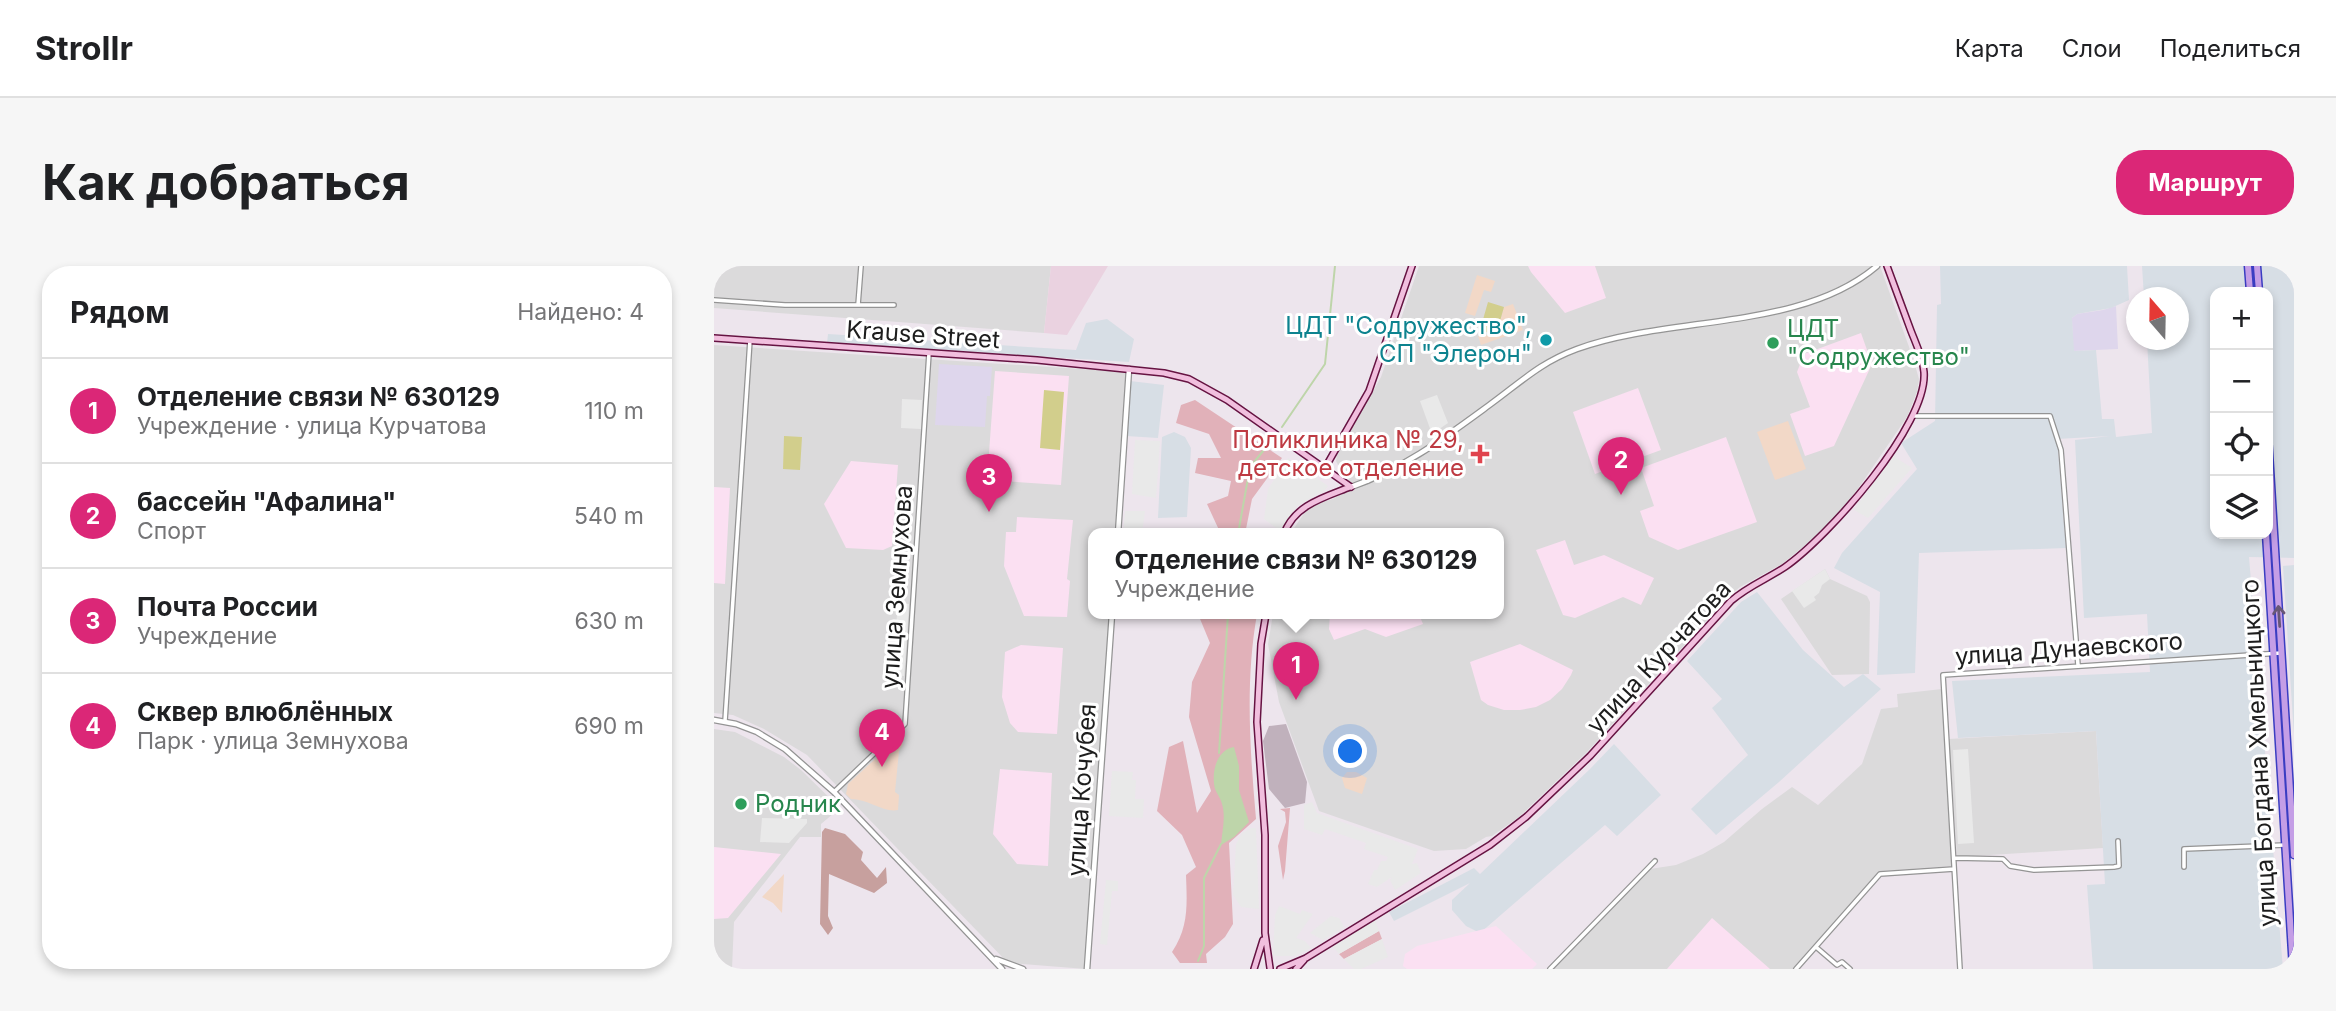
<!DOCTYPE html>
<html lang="ru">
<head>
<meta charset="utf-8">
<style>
	body { margin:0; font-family:Inter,sans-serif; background:#f6f6f6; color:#202124 }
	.controls { position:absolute; right:21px; top:21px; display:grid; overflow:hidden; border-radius:14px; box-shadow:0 4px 10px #0003 }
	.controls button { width:63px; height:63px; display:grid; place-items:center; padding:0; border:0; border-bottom:2px solid #e0e0e0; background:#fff; color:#202124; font:35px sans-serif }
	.compass { position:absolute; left:1412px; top:21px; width:63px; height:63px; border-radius:50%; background:#fff; box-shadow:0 4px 10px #0003; rotate:340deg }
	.you { position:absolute; left:637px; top:486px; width:24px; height:24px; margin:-18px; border:5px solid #fff; border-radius:50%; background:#1a73e8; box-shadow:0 0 0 10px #1a73e833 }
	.badge { display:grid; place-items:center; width:46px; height:46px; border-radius:50%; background:#db2777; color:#fff; font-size:23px; font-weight:700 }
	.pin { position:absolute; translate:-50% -58px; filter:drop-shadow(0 2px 4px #0008) }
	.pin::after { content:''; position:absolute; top:37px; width:24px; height:21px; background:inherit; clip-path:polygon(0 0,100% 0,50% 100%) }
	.popup { position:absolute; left:374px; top:262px; width:416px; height:91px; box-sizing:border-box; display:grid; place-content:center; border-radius:14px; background:#fff; filter:drop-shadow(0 2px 5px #0005); font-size:23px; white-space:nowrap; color:#757577 }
	.popup b { font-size:26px; color:#202124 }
	.popup::after { content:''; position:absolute; left:50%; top:100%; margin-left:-14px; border:14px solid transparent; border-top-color:#fff }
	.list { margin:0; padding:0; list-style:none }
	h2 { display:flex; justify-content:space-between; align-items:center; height:91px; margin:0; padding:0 28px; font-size:30px }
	h2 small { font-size:23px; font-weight:400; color:#757577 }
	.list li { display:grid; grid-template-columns:46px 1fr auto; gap:21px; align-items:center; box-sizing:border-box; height:105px; padding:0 28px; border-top:2px solid #e0e0e0 }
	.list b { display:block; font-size:26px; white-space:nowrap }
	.list p { margin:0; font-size:23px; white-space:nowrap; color:#757577 }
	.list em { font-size:23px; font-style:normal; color:#757577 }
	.icon { flex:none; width:38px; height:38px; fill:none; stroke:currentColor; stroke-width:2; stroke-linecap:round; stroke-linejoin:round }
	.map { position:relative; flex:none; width:1580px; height:703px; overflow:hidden; border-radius:28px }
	header { display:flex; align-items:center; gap:42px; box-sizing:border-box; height:98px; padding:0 35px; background:#fff; border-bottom:2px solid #e0e0e0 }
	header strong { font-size:33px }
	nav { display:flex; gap:38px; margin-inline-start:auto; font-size:24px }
	.intro { display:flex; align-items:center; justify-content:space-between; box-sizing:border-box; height:168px; padding:0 42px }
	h1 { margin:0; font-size:49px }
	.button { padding:18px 32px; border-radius:28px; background:#db2777; color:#fff; font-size:24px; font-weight:700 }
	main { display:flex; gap:42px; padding:0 42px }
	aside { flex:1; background:#fff; border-radius:28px; box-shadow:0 4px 10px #0003 }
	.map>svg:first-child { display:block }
</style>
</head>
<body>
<header>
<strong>Strollr</strong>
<nav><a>Карта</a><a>Слои</a><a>Поделиться</a></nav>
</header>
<div class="intro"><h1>Как добраться</h1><a class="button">Маршрут</a></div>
<main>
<aside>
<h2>Рядом<small>Найдено: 4</small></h2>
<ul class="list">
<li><span class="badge">1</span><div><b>Отделение связи № 630129</b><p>Учреждение · улица Курчатова</p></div><em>110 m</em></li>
<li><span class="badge">2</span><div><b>бассейн &quot;Афалина&quot;</b><p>Спорт</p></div><em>540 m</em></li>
<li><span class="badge">3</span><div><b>Почта России</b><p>Учреждение</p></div><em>630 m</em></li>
<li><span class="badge">4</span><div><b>Сквер влюблённых</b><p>Парк · улица Земнухова</p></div><em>690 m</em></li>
</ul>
</aside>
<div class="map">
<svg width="1580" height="703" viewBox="0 0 1580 703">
	<rect width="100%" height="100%" fill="#ede5ed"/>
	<path fill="#dbdadb" d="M0,0H337L330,67L0,42Z
		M705,0H1166L1199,92L1205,113L1203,126L1193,151L1137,233L1122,250L1095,276L1068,298L1026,321L1014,331L873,486L805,551L778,570L772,571L752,583L720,585L605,545L565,436L554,378L559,348H785V268H576L591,246L602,238L619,233L637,222L634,211L626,203L622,195L623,189L667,111Z
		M0,79L412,106L401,268H379V348H396L372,703L294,697L93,489L50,463L19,449L0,447Z
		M1111,303L1116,313L1153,330L1156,336L1155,408L1118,409L1067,333Z
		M1228,423L1240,597L1238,600L1168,605L1081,703H840L936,603L962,599L989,588L1010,576L1048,543L1078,521L1104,539L1148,498L1167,443L1184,441L1183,428Z
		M0,463L21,466L70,491L87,504L126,542L107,558V571H86L20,656L18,703H0Z
		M1382,465L1389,582L1243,591L1235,473Z"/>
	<path fill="#ded6ec" d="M1402,40L1404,83L1359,85L1358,52L1363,48L1389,44Z
		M225,98L278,101L276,130H273L271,161L221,159Z"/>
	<path fill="#d7dee5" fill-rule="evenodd" d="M1226,0H1413L1415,34L1397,42L1363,48L1358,52L1360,85L1382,84L1388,153H1400L1402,171L1438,167L1433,74H1464V32L1430,31L1428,0H1580V292L1535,291L1569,703H1379L1373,619L1391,618L1382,465L1244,472L1238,415L1436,406L1433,348L1370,352L1361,174L1396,170L1343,173L1352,282L1205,287L1201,407L1163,409L1166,326L1120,302L1128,287L1203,203L1187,177L1221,155L1223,39L1227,38ZM1501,26H1554V268H1501Z
		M393,53L420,73L415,96L113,77L114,68L362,84L372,57Z
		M416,115L450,119L444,172L412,170Z
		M460,166L471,171L477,182L473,251L444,252L448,171Z
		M1580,299V470L1569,300Z
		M1043,326L1089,384L1130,421L1149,408L1167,423L1065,516L1002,569L977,543L1034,489L998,442L1008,433L973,395L1027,336Z
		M900,478L947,529L903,570L891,559L766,667L752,660L738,644V634L756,617L680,655L675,646L760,602L766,608L876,503Z"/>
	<path fill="#fbe0f2" d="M814,0H881L892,32L851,47L817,6Z
		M1147,67L1158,98L1120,180L1091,190L1076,148L1096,141L1083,106L1090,88Z
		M281,105L355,110L347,219L273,214Z
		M924,122L947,184L881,208L859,146Z
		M1012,171L1043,256L964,284L935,271L926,245L940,240L927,202Z
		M137,195L184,199L178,280L169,284L132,282L110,238Z
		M0,221L16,222L11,318L0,317Z
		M303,251L359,254L353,313L356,315L353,351L310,350L290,300L292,266H302Z
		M851,274L860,299L890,289L940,312L927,339L909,331L861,352L849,349L822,284Z
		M616,348H713V349L706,351L709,358L672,371L651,363L620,374L615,363Z
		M806,378L859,404L857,409L848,423L836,434L822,441L806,444H790L774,439L767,434L756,396Z
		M307,379L349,382L343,468L304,466L296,457L288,431L291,386Z
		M286,503L338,507L334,600L303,598L279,568Z
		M0,581L67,588L14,652L0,653Z
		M998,652L1056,703H953Z
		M782,660L823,698L818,703H693L689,700L691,688L703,680Z"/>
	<path fill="#c0b1bc" d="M572,458L593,516L591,537L571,542L555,523L549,475L555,460Z"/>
	<path fill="#ead2e0" d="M337,0H394L353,69L330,67Z"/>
	<path fill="#e1b1b9" d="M481,134L568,192L538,233L531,268H504L505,264L493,238L514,230L517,215L481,207L484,192H507L495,168L462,157L467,139Z
		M484,348H543C531,416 536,485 542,553L515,577L519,658L511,671L492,688L493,697H466L458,686C475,661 473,638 472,609L482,601L468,569L443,545L455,481L469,475L483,547L497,525L475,451L478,416L496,377Z
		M576,542L571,605L569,614L564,580L572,556L571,546L566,543Z
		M665,665L668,673L630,693L625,688Z"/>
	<path fill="#c7a09e" d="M111,562L131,568L149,586L147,594L163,612L172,601L173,617L160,627L115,608L114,650L119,662L114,669L106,658L108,566Z"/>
	<path fill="#f2d8c7" d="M763,9L781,15L777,26L770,24L761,50L751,47Z
		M799,38L809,64L767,79L764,70L782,68L790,41Z
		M1074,155L1092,203L1061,214L1043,166Z
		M184,472L189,478L185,485L181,526L185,529L184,544C170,547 154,533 137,533L132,528L134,518Z
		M633,506H642L653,512L648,528L631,522L628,512Z
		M70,608L68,647L59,637L48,631Z"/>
	<path fill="#d2ce8c" d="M774,36L790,41L782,69L766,64Z
		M330,124L350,126L346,184L326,182Z
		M70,170L88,171L86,204L69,203Z"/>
	<path fill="#e9e9e9" d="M723,129L734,157L718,168L706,135Z
		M188,133L208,134L207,163L187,162Z
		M421,174L446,175L442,232L418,228Z
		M1179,190L1198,202L1154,252L1140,244Z
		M574,192L614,220L611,224L583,240L566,265L550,253L554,223Z
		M411,245H431L428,268H409Z
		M1111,303L1116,313L1108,319L1105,327L1100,331L1102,334L1090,342L1078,325Z
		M184,337L195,338L190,410L178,409Z
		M1254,483L1260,577L1244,578L1239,484Z
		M398,505L419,506L418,514H422L421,533H430L429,552L395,550Z
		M598,536L603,547L704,583L698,598L703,597L707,607L681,624L676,614L678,611L663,621L654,618L660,604H663L667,595H672L674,591L650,583L652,577L611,563L608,569L590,563V539Z
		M48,552L93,553V557L75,577L46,576Z
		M537,562H542L545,643L527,641L519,629L522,578L528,567Z
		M392,614L404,615V625H398L393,679L386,678Z
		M565,640L586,648L588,644L599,648L582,672L591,675L597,682L581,690H559L561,649Z
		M617,650L625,652L630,661L609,674L596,667Z
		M661,654L665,665L625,688L618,680Z
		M668,673L674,691L647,703H640L630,693Z"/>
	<path fill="#bed5aa" d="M520,481L525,500V524L535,556L520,571L507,579C508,566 512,551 508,538C507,533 503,528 501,523C497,507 502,484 520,481Z"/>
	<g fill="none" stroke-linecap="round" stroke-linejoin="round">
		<path stroke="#bed5aa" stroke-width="2" d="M568,161L611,98L621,0
			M524,268L536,201L554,179
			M505,487L514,348
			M484,695L490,680V612L507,578"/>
		<g stroke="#949494" stroke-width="6">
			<path id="minor" d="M0,34L71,39H180
				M144,39L147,0
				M1200,150H1336L1347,184L1364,399
				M11,455L36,74
				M120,526L191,458L215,87
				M1241,592L1289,593L1296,600L1320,604L1400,601L1405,600L1404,575
				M1470,601V583L1571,579
				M1102,681L1123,699L1128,696L1136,703
				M836,703L941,595
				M1082,703L1166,608L1240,603
				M1246,703L1229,409L1567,387"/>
		</g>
		<g stroke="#949494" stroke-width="7">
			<path id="tertiary" d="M637,221C689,203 729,173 774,140C806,117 825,97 863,83C957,49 1087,65 1163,0
				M404,268L415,103
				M0,454L22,458L43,466L71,483L120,526L288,703
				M282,693L309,703
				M373,703L398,348"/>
		</g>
		<g stroke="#661342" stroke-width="8">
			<path id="secondary" d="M0,72L323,94L450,107L475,113L513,134L637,221
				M611,202L655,125L698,0
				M570,268C580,239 611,231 636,221
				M552,348L547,378L543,456L551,569V667L556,702
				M540,703L549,674
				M566,703L592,692L776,579L812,551L876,490L1017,335C1034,320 1053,313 1071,301C1114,271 1214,159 1210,106C1209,92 1202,78 1197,65C1189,43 1181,22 1173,0
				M582,703L590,694"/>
		</g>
		<g stroke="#3a3dc2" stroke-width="9">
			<path id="trunk" d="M1534,0L1536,26
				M1543,0L1545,26
				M1554,170L1580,589
				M1552,268L1579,703"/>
		</g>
		<use href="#minor" stroke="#fff" stroke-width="3.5"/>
		<use href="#tertiary" stroke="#fff" stroke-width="4.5"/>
		<use href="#secondary" stroke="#f1bfde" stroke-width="5"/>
		<use href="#trunk" stroke="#c49ee6" stroke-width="6"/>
	</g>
	<defs><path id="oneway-shaft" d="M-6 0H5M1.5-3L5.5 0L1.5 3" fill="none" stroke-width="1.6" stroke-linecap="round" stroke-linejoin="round" transform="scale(1.75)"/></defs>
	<use stroke="#685777" href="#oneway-shaft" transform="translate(1565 350) rotate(-94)"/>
	<circle fill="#0f9aa8" stroke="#fff" stroke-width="2.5" cx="832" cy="74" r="7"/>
	<g fill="#2e9e5b" stroke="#fff" stroke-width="2.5">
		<circle cx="1059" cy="77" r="7"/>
		<circle cx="27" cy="538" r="7"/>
	</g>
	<path fill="#e0444e" stroke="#fff" stroke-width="2.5" d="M762.5 177.5h7v7h7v7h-7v7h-7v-7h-7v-7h7z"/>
	<g text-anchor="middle" stroke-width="6" stroke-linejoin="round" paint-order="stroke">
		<g font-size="24" fill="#0d838f" stroke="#fff" text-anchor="end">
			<text x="818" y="68">ЦДТ "Содружество",<tspan x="818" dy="28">СП "Элерон"</tspan></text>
		</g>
		<g font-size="24" fill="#27864d" stroke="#fff" text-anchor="start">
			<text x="1073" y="71">ЦДТ<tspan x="1073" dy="28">"Содружество"</tspan></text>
			<text x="41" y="546">Родник</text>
		</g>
		<g font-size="24" fill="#1d1d1d" stroke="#fff">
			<text transform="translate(209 69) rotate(4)" y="8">Krause Street</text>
			<text transform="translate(183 321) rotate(-86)" y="8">улица Земнухова</text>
			<text transform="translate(1355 383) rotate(-4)" y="8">улица Дунаевского</text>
			<text transform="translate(945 391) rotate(-47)" y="8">улица Курчатова</text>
			<text transform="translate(1545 487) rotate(-93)" y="8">улица Богдана Хмельницкого</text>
			<text transform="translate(368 524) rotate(-86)" y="8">улица Кочубея</text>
		</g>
		<g font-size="24" fill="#be3a42" stroke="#fff" text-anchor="end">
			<text x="750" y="182">Поликлиника № 29,<tspan x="750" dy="28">детское отделение</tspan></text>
		</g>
	</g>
</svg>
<div class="controls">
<button>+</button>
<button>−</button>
<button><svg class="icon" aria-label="locate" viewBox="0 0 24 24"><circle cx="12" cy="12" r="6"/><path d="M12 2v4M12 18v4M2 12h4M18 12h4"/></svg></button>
<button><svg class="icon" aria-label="layers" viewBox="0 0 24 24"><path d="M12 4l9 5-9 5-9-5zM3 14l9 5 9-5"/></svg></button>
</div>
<svg class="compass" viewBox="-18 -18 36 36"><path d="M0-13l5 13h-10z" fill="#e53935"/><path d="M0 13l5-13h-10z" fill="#757577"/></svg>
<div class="you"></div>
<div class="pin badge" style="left:582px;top:434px">1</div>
<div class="popup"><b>Отделение связи № 630129</b>Учреждение</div>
<div class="pin badge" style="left:907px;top:229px">2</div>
<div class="pin badge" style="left:275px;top:246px">3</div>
<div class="pin badge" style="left:168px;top:501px">4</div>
</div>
</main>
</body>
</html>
